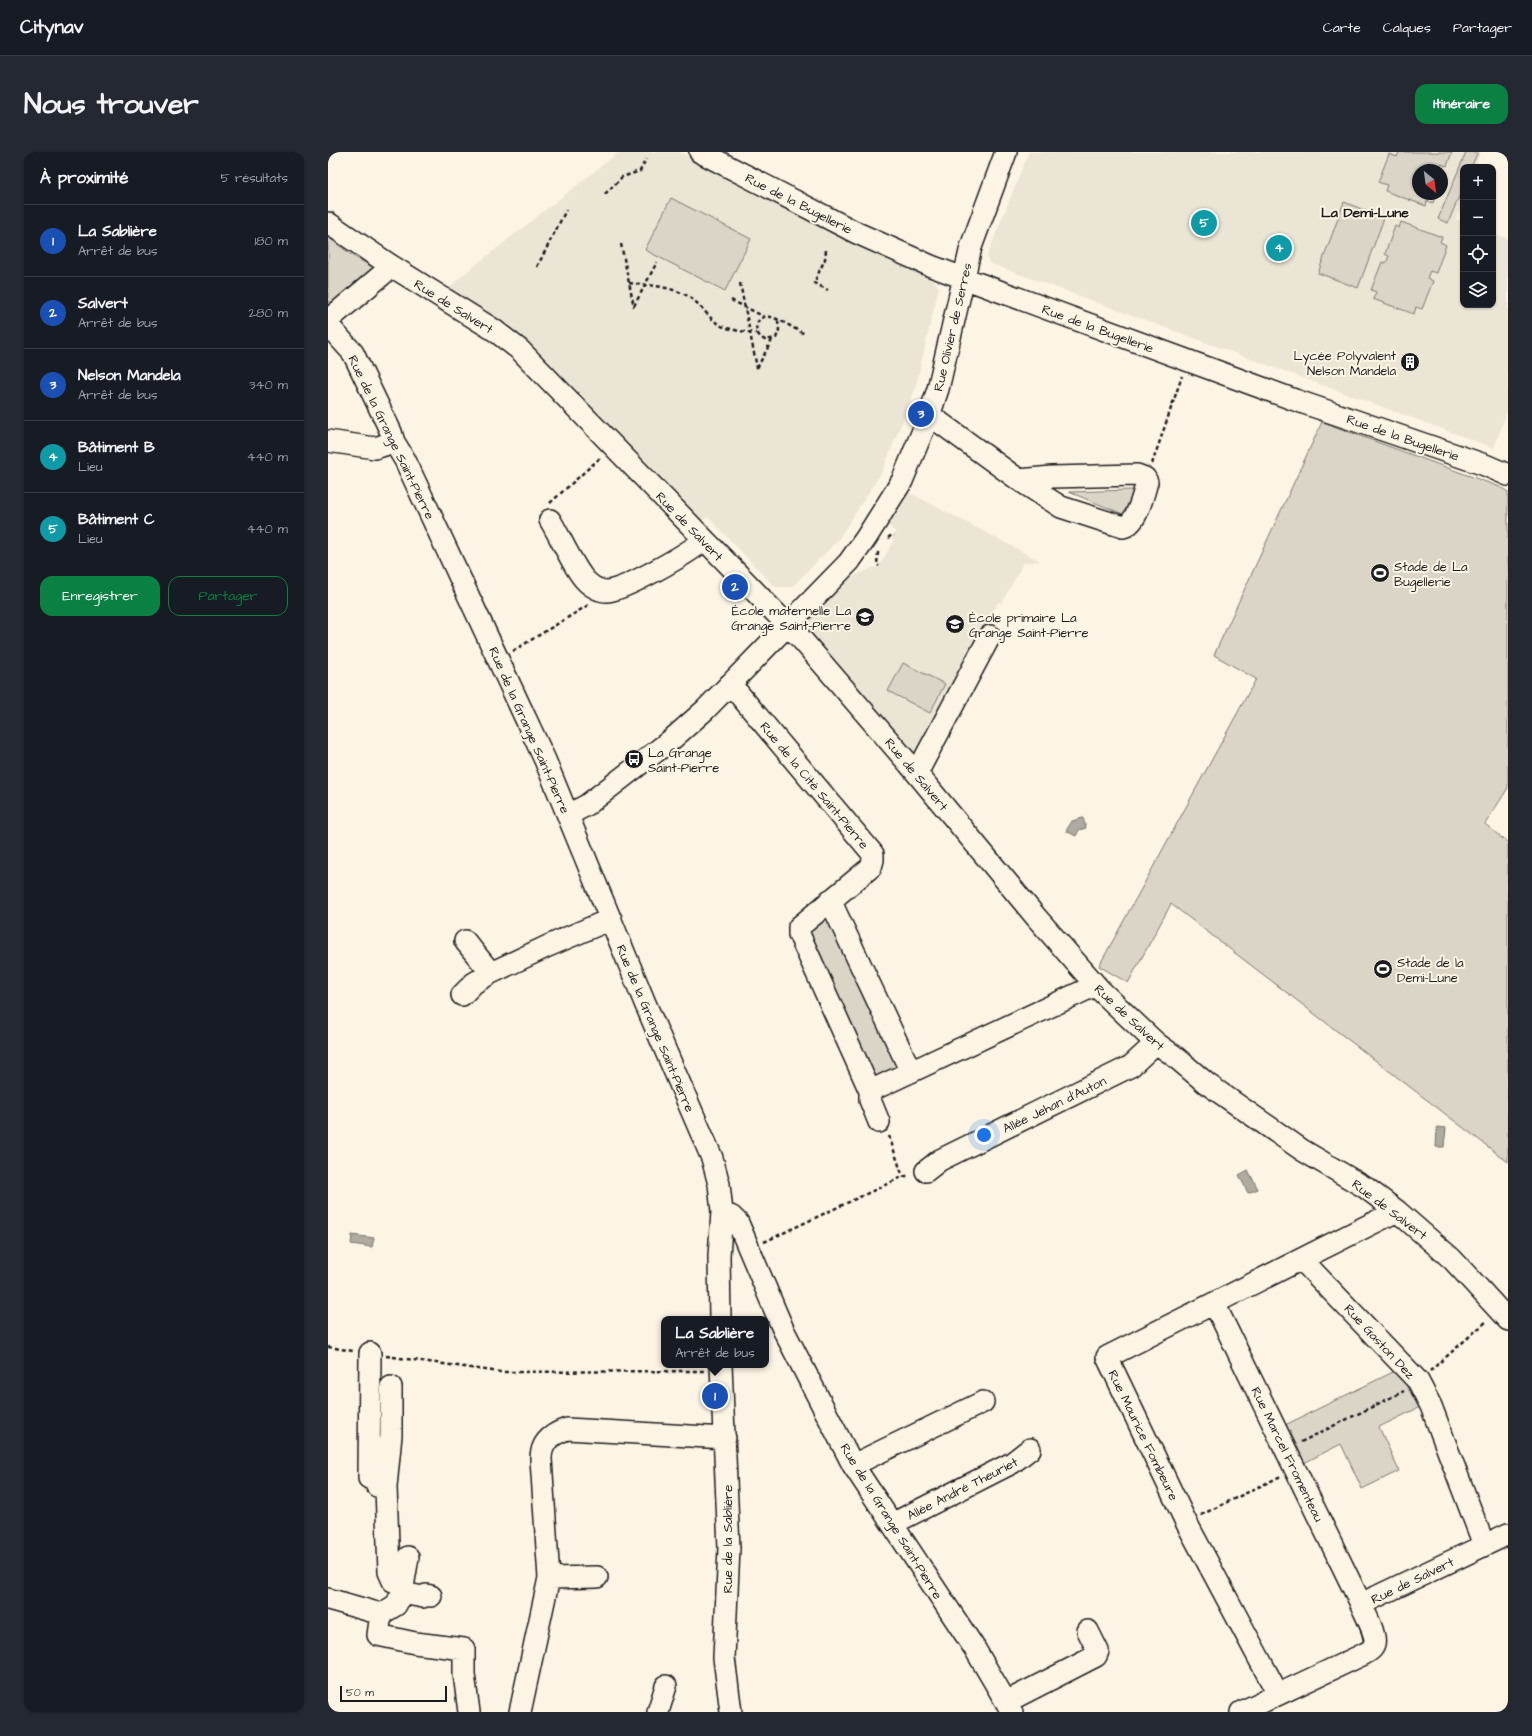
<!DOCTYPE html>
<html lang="fr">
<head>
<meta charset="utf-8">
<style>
	body { margin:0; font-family:"Architects Daughter",sans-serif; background:#242831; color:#f1f3f6 }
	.controls { position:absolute; right:12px; top:12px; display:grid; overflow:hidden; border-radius:8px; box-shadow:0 1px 3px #0004 }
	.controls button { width:36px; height:36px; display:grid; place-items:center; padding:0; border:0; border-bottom:1px solid #363941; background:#171b24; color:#f1f3f6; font:20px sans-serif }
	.compass { position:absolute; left:1084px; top:12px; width:36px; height:36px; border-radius:50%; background:#171b24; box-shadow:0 1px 3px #0004; rotate:151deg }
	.scale { position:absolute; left:12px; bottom:10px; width:107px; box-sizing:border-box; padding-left:4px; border:2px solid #1c1c1c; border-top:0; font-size:11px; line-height:14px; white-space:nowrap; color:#1c1c1c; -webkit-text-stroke:3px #fcf5e5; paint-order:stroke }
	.you { position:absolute; left:656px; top:983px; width:14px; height:14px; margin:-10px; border:3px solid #fff; border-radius:50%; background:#1a73e8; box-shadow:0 0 0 6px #1a73e833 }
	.badge { display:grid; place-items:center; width:26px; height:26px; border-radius:50%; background:#0b8043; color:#fff; font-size:13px; font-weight:700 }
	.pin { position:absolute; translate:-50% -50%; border:2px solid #fff; box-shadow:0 1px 4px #0006 }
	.popup { position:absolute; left:333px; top:1164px; width:108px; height:52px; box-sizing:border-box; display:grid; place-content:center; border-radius:8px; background:#171b24; filter:drop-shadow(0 1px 3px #0005); font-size:13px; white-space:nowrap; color:#9ea1a6 }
	.popup b { font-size:15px; color:#f1f3f6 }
	.popup::after { content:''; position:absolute; left:50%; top:100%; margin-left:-8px; border:8px solid transparent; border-top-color:#171b24 }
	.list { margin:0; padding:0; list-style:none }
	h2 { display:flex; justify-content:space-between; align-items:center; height:52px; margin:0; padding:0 16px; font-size:17px }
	h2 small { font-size:13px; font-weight:400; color:#9ea1a6 }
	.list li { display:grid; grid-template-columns:26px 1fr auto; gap:12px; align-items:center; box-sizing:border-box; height:72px; padding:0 16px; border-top:1px solid #363941 }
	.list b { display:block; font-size:15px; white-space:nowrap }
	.list p { margin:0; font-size:13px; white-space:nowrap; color:#9ea1a6 }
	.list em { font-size:13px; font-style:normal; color:#9ea1a6 }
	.actions { display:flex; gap:8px; padding:12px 16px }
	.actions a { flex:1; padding:9px 0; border:1px solid #0b8043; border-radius:12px; text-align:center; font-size:14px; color:#0b8043 }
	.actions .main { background:#0b8043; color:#fff }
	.icon { flex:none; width:22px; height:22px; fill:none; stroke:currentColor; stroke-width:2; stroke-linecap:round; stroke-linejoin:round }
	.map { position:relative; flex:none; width:1180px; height:1560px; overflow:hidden; border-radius:12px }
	header { display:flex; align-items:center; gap:24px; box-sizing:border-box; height:56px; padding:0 20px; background:#171b24; border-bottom:1px solid #363941 }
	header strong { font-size:19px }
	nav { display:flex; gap:22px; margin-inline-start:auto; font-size:14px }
	.intro { display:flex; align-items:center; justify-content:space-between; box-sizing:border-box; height:96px; padding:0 24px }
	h1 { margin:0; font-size:28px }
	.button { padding:10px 18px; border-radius:12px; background:#0b8043; color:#fff; font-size:14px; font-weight:700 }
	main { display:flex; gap:24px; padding:0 24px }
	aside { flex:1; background:#171b24; border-radius:12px; box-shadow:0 1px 3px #0004 }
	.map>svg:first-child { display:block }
</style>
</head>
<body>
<header>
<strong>Citynav</strong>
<nav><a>Carte</a><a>Calques</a><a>Partager</a></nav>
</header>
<div class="intro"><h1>Nous trouver</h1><a class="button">Itinéraire</a></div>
<main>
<aside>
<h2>À proximité<small>5 résultats</small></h2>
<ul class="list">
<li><span class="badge" style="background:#1a4fb4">1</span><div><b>La Sablière</b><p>Arrêt de bus</p></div><em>180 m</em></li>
<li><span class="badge" style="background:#1a4fb4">2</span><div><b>Salvert</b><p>Arrêt de bus</p></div><em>280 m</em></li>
<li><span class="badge" style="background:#1a4fb4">3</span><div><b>Nelson Mandela</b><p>Arrêt de bus</p></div><em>340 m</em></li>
<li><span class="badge" style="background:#0f9aa8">4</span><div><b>Bâtiment B</b><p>Lieu</p></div><em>440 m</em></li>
<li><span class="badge" style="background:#0f9aa8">5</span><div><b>Bâtiment C</b><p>Lieu</p></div><em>440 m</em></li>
</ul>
<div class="actions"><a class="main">Enregistrer</a><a>Partager</a></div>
</aside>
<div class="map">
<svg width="1180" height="1560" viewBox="0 0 1180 1560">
	<rect width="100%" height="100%" fill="#fcf5e5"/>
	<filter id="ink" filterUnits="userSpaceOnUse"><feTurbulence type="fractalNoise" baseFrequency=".025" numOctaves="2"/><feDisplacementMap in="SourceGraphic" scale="8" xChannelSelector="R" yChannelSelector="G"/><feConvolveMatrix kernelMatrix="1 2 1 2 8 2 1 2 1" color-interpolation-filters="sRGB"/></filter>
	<g filter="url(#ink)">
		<path fill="#ebe5d6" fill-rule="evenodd" d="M291,0H352L525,89L605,127L611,135L587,237L555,318L510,388L464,435H447L380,365L370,370L198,188L120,137L130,127Z
			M701,0H1152L1147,15H1135V48L1128,67L1135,70V153H1165V82L1180,86V257L1166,296L661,111L659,104ZM1090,18H1114V42H1090Z
			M580,340L712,409L695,411L674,451L670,450L662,466L665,469L660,478L655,475L628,527L592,607L481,479L478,468L513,430L546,415L549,416L552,411H553L566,388L564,387L568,381L560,373Z"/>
		<path fill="#dbd5c8" stroke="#7c7872" d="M1071,0H1124L1119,14L1113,12L1111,18H1090V42H1108L1105,51L1099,49L1098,54L1057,39L1059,33L1050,30L1061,2L1069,5Z
			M1138,0H1150L1143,15H1135V35L1120,71L1110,67Z
			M343,46L423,87L397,139L317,98Z
			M1016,50L1056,66L1030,136L990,121Z
			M1073,70L1114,85L1112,90L1118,93L1108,121L1102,119L1099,126L1105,129L1094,157L1088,155L1086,162L1045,147L1048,140L1043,138L1054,110L1058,111L1061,104L1057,102L1067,74L1071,76Z
			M0,85L25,104L46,116L0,154Z
			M994,270L1172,335L1180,340V636L1157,672L1180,691V1010L843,752L800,831L771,814L928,527L886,503Z
			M803,338L806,339L805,342L795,362L741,340Z
			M575,511L617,532L602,561L560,539Z
			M504,762L578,916L543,932L474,777Z
			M1067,1219L1074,1227L1092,1255L1051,1275L1071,1319L1034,1337L1013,1292L974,1312L955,1274Z"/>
		<path fill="#b0aba1" stroke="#75726c" d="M755,666L758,676L751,678L748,684L738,679L744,669Z
			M1109,975L1118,976L1116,995H1108Z
			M920,1018L930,1037L920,1041L911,1023Z
			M24,1083L46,1086L44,1095L23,1092Z"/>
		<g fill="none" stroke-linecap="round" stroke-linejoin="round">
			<g stroke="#1c1c1c" stroke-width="24">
				<path id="minor" d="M372,0L529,81L603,114L967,248L1157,313L1180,323
					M0,71L62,113L166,178L192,198L475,489L581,612L708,765L772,838L828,891L845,903L878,931L974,998L1038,1036L1069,1059L1124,1107L1180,1168
					M5,164L55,122L62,113
					M0,173L25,201L63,280L66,290L77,308L217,608L317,851L384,1006L391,1032L394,1060L391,1104L392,1167
					M601,264L607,267L691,328L724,325L809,323L817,326L819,330C815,343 809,372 795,375L733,355L691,328
					M0,289L47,296L66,290
					M222,368C232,384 247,419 259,430C264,435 272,439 279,439C297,438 361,401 376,388
					M401,533L410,541L545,702V708L543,715L471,775V782L542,939
					M589,621L662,484
					M240,663L259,653L343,588L377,558L521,410L538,386L574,329L601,264L610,237L643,95L678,0
					M502,748L583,920
					M137,789L163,821
					M134,843L146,831L163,821L220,794L283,767
					M551,970L542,948V939L768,833
					M598,1019L612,1008L803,914L828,891
					M394,1060L404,1065L410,1071L455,1177L525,1313L647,1497L684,1560
					M974,1108L1090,1229L1103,1254L1156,1393
					M886,1151L1033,1452
					M42,1201L41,1326L46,1328L49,1334L58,1335
					M393,1213L401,1396L396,1506L403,1560
					M63,1235V1283L58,1335L61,1420L65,1429L76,1430
					M525,1313L655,1250
					M564,1372L684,1311L702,1297
					M221,1426L269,1425
					M74,1441L80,1405
					M0,1447L53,1462L50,1483L87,1491L136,1497V1522L141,1560
					M53,1462L68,1453L74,1441L95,1445L98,1443L103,1444
					M950,1542L857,1368L779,1205L1069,1059
					M678,1550L768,1504L770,1499L760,1479
					M192,1560L221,1426L213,1307C213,1290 224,1282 239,1277L397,1286
					M330,1560L338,1534
					M913,1560L1034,1503C1038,1501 1043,1499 1045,1495C1051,1486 1037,1462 1033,1452L1180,1382"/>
			</g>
			<path stroke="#1c1c1c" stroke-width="2.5" stroke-dasharray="4 3" stroke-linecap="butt" d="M277,42L294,25L312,19L318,7
				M293,92L306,155
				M498,98L497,107L486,131L500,138
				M209,115L238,58
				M301,131C321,133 340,134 358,143C371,150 378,163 390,172C397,177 420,181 428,181
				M412,131L429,216
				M403,148L437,165
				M306,154L329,110
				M450,169L451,178L448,186L437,188C422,181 428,161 443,165C454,168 466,177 477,182
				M429,216L444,188
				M824,312L854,224
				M222,351L273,305
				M560,386L564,383L566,384
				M550,400L549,413L551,414
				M185,499L262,452
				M561,984L575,1025
				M436,1090L574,1025L582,1023
				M0,1195L25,1199
				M58,1204L172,1220L376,1219
				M1102,1219L1159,1169
				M973,1290L1076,1239
				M873,1363L953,1324"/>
			<use href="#minor" stroke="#fcf5e5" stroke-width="21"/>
		</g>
	</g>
	<defs>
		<g id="building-disc" transform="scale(1)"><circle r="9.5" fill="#1c1c1c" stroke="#fcf5e5"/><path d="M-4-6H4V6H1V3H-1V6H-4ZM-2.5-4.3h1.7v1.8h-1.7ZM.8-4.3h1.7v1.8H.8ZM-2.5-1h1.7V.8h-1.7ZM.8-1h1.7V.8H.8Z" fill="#fff"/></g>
		<g id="stadium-disc" transform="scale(1)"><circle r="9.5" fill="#1c1c1c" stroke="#fcf5e5"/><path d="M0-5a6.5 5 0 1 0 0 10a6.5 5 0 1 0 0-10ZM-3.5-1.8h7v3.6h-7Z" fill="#fff"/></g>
		<g id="school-disc" transform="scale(1)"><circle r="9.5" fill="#1c1c1c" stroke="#fcf5e5"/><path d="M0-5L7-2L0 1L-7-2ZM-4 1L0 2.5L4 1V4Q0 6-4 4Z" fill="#fff"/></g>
		<g id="bus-disc" transform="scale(1)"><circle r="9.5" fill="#1c1c1c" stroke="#fcf5e5"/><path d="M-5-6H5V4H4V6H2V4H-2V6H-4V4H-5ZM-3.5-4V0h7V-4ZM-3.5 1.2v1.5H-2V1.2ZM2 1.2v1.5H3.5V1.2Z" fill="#fff"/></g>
	</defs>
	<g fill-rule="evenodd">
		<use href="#building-disc" x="1082" y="210"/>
		<use href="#stadium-disc" x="1052" y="421"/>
		<use href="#school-disc" x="537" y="465"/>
		<use href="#school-disc" x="627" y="472"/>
		<use href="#bus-disc" x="306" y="607"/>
		<use href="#stadium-disc" x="1055" y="817"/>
	</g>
	<g text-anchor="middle" stroke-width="4" stroke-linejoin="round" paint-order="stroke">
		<g font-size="13" fill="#1c1c1c" stroke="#fcf5e5">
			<text transform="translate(471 51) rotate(27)" y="5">Rue de la Bugellerie</text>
			<text transform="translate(126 154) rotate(32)" y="5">Rue de Salvert</text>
			<text transform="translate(624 175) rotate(-77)" y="5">Rue Olivier de Serres</text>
			<text transform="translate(770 176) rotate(20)" y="5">Rue de la Bugellerie</text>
			<text transform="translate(64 285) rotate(64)" y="5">Rue de la Grange Saint-Pierre</text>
			<text transform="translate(1075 285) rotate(19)" y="5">Rue de la Bugellerie</text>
			<text transform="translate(362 374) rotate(46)" y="5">Rue de Salvert</text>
			<text transform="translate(202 578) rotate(66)" y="5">Rue de la Grange Saint-Pierre</text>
			<text transform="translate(589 622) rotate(50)" y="5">Rue de Salvert</text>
			<text transform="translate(487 633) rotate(50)" y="5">Rue de la Cité Saint-Pierre</text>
			<text transform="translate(802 865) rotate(43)" y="5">Rue de Salvert</text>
			<text transform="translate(328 876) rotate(67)" y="5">Rue de la Grange Saint-Pierre</text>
			<text transform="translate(726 952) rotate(-26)" y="5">Allée Jehan d'Auton</text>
			<text transform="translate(1062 1057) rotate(37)" y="5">Rue de Salvert</text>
			<text transform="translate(1052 1189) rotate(47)" y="5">Rue Gaston Dez</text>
			<text transform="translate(816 1283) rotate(64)" y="5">Rue Maurice Fombeure</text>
			<text transform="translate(960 1302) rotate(64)" y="5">Rue Marcel Fromenteau</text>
			<text transform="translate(634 1336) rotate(-27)" y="5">Allée André Theuriet</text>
			<text transform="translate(564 1369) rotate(58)" y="5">Rue de la Grange Saint-Pierre</text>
			<text transform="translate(399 1387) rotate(-90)" y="5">Rue de la Sablière</text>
			<text transform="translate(1084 1428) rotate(-26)" y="5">Rue de Salvert</text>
		</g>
		<g font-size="13" fill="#1c1c1c" stroke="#fcf5e5" text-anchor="start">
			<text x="1068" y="208" text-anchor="end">Lycée Polyvalent<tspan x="1068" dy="15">Nelson Mandela</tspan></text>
			<text x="1066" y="419">Stade de La<tspan x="1066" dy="15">Bugellerie</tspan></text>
			<text x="523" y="463" text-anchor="end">École maternelle La<tspan x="523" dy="15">Grange Saint-Pierre</tspan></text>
			<text x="641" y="470">École primaire La<tspan x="641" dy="15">Grange Saint-Pierre</tspan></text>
			<text x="320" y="605">La Grange<tspan x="320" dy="15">Saint-Pierre</tspan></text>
			<text x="1069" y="815">Stade de la<tspan x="1069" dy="15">Demi-Lune</tspan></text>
		</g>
		<g font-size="14" font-weight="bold" fill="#1c1c1c" stroke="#fcf5e5">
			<text x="1037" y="65">La Demi-Lune</text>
		</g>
	</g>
</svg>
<div class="controls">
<button>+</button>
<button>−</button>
<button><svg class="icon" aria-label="locate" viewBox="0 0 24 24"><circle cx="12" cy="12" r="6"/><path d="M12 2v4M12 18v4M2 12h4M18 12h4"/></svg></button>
<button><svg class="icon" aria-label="layers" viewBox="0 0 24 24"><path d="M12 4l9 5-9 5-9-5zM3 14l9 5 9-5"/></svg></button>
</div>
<svg class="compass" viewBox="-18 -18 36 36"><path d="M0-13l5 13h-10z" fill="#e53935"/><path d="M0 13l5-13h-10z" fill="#9ea1a6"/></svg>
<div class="scale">50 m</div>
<div class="you"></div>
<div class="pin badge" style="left:387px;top:1244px;background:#1a4fb4">1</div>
<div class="popup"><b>La Sablière</b>Arrêt de bus</div>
<div class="pin badge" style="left:407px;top:435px;background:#1a4fb4">2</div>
<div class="pin badge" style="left:593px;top:262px;background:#1a4fb4">3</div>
<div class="pin badge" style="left:951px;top:96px;background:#0f9aa8">4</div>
<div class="pin badge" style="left:876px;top:71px;background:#0f9aa8">5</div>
</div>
</main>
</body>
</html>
